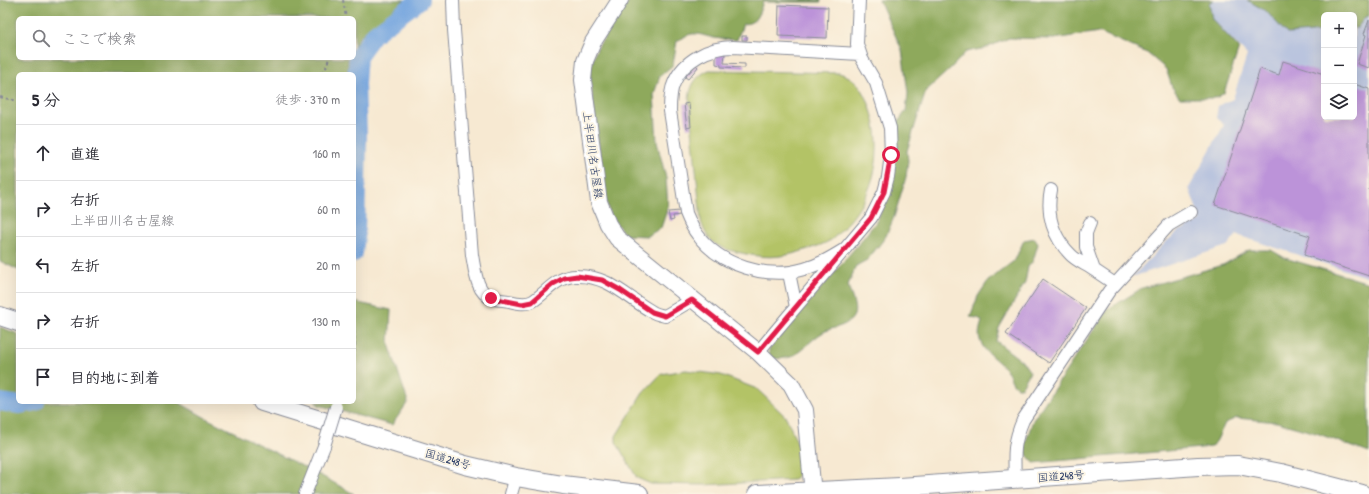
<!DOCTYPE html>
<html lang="ja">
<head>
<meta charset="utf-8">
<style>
	body { margin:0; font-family:"Patrick Hand","Klee One",sans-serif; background:#f2f2f3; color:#2b2b33 }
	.controls { position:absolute; right:12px; top:12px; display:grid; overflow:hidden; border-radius:6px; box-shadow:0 4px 16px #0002 }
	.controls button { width:36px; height:36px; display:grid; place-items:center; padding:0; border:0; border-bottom:1px solid #e1e1e2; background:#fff; color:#2b2b33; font:20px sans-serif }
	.stop { position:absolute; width:12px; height:12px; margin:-9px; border:3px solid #e11d48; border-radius:50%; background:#fff }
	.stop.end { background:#e11d48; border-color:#fff; box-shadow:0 1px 4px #0008 }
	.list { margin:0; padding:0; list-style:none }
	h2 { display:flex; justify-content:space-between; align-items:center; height:52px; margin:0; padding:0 16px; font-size:17px }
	h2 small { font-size:13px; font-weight:400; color:#7c7c81 }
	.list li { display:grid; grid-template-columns:26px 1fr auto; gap:12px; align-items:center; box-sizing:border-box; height:56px; padding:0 16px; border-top:1px solid #e1e1e2 }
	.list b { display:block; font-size:15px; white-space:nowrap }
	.list p { margin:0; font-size:13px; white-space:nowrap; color:#7c7c81 }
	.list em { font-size:13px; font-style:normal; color:#7c7c81 }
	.icon { flex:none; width:22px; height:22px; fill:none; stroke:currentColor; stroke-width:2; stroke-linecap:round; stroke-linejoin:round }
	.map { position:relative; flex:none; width:1369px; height:494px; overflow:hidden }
	.search { position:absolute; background:#fff; box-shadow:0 4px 16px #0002; left:16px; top:16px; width:340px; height:44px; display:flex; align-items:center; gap:10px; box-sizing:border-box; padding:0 14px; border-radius:6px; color:#7c7c81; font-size:15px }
	.panel { position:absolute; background:#fff; box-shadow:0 4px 16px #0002; left:16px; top:72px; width:340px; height:332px; border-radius:6px }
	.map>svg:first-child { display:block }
</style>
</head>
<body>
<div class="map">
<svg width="1369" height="494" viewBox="0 0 1369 494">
	<rect width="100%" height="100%" fill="#fcf5e5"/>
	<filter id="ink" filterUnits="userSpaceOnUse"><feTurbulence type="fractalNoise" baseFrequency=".025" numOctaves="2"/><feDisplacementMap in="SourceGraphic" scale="8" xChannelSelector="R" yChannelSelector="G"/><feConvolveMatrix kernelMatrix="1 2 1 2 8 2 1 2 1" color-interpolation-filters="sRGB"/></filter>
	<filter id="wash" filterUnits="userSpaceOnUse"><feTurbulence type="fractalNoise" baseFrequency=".012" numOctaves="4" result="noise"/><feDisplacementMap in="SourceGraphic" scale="16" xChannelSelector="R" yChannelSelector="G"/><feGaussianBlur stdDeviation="0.9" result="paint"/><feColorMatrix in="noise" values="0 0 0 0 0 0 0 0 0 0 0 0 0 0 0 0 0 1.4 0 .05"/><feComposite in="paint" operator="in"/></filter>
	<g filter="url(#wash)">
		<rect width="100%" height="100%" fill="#f7e9d2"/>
		<path fill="#bac4de" d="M1213,0H1247L1254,3L1266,11L1287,34L1324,31V117H1354V28H1357L1365,17L1369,16V278L1237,235L1227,246L1132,277L1167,241L1179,231L1201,221L1189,188L1224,125L1216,118L1218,106L1233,99L1247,55L1212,19L1209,3Z"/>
		<path fill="#b3c366" stroke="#677962" d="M709,70L839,73C856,77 865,91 870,107C885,148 876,193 846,225C842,230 836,236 831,240C824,244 816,247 808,249C786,257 769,259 746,254C722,249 708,246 701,221L689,98C691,84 696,76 709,70Z
			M686,370L721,375L757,389L786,417L797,442L803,467L794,480L704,485L651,484L637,478L616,442V436L643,393L661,374Z"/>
		<path fill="#8ea95b" stroke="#546c5c" d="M0,0H405L360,36L354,47V18H18V58H348V74H18V270L0,261Z
			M630,0H821V2H763C759,13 757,24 743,24L737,40C729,40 721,39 714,38C696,34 694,30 677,41L673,65L660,76L654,94L657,142L666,178L668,207L661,228L647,236L625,235L610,215L606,201L590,78V68L597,48Z
			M879,0H1213L1209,3L1212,19L1239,48L1224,93L1216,98H1180L1172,87L1166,69L1147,53L1099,32L1054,39L1009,38L986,48L966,52L952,67L926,91L907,151L908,161L906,177L894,217L886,236L881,243L867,260L856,266L848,285C850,294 857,306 854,315C850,325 837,327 828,330C815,335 805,349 793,356C786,359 776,359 769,358V349L860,242L876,222L887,197L895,126L906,111L908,93L902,50Z
			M1247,0H1369V16L1365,17L1357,28H1354V15H1324V31L1287,34L1266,11Z
			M1035,238L1038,244L1033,261L1028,267L1025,283L999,328L996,341L1023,362L1030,372L1021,388C1010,386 1012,377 1006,370C998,360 984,353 980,340C978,333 980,328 982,321L978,318L970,317L978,296L988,281L1015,260L1024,240Z
			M1249,250H1271L1285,258L1369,283V453L1319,434L1277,422L1237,418L1225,423L1217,440L1212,447L1034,463L1027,455L1025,444L1033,420L1107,310L1142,288L1223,265Z
			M354,302L391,310L389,344L408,402L392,425L319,405L315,402H354Z
			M0,327L18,334V402H178L206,418L320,475L354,494H0Z"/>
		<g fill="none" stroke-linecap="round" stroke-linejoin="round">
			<path stroke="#75a5df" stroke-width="18" d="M354,253L356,236L358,134L356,84L358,56L374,34L420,0
				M0,402L20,405L36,402"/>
		</g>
		<g id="blocks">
			<path fill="#bc93d9" d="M779,5L828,7L827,38L778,36Z
				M1369,20V68L1357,64L1366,35L1364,34Z
				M742,36H747V40H742Z
				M716,53L725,54L724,63L745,64V68L721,67V65L716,64Z
				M1283,61L1324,74V117H1354V84L1369,89V276L1304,255L1310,236L1215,205L1260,69L1279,75Z
				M696,65L698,67L688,79L685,77Z
				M689,103L691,127L687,128L684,104Z
				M680,211V215L673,216L674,220L670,221L668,212Z
				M1043,279L1086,308L1049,363L1006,334Z"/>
		</g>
	</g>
	<g filter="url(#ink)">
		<use href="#blocks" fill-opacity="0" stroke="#898c98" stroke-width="1"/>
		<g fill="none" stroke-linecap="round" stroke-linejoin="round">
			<g stroke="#898c98" stroke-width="14">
				<path id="minor" d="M453,0L454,30L472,255C475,270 476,292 491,298C497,300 504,300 509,301C517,303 526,305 533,301C548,291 558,275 578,276C609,276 626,297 651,311C655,314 660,315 665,316L692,300
					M1051,190C1046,214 1053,237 1071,255C1077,261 1087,265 1094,270
					M1090,223L1086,233V247L1094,270L1115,284
					M845,249C832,257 819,265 804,269C767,280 720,266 697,234C692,228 689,220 686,213L670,111C670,102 670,91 674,83C683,60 710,47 733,47L860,54
					M789,273L796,307
					M758,352L871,218L884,192L888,177L891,155L890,128L876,83L862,59L857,44L859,0
					M1015,479C1014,455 1013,443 1023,420L1109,291L1169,225L1191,212
					M305,494L324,446
					M511,494L516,477"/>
			</g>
			<g stroke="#898c98" stroke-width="18">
				<path id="major" d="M620,0L593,42L585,61L583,80L599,202L608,224L617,238L758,352L791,384L805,410L813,494"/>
			</g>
			<g stroke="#898c98" stroke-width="20">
				<path id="highway" d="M0,316L18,322
					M262,402L465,465L516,477L563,485L639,494
					M757,494L900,487L1198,466L1238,465L1281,473L1362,494"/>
			</g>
			<path stroke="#898c98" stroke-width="2" stroke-dasharray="3 3" stroke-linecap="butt" d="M343,0L346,18
				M319,74L324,70
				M324,74L329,58
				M0,97L18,101
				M354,325L355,345L354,357"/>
			<use href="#minor" stroke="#fff" stroke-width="12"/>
			<use href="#major" stroke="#fff" stroke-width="16"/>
			<use href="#highway" stroke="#fff" stroke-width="18"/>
			<g stroke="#898c98" stroke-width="14" stroke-linecap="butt">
				<path id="minor-bridge" d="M324,446L336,407"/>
			</g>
			<use href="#minor-bridge" stroke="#fff" stroke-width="12"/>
		</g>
	</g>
	<g fill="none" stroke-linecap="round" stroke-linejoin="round" filter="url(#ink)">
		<path stroke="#e11d48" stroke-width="5" d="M491,298L522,304L532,302L553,284L564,278L577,276L602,280L620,290L652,312L665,316L692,300L758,352L871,218L884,192L891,155"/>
	</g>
	<g text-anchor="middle" stroke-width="4" stroke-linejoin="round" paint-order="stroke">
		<g font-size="11" fill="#1b2f5e" stroke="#fcf5e5">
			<text transform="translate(593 155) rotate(82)" y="4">上半田川名古屋線</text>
			<text transform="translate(448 459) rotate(16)" y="4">国道248号</text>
			<text transform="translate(1061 476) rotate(-4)" y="4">国道248号</text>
		</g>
	</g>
</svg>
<div class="controls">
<button>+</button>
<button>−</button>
<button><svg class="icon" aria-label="layers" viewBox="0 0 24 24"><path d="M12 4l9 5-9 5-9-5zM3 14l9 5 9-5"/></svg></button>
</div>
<div class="stop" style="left:891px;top:155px"></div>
<div class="stop end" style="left:491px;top:298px"></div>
<div class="search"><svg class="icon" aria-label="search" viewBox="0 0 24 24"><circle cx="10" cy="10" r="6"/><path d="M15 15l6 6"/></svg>ここで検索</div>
<section class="panel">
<h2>5 分<small>徒歩 · 370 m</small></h2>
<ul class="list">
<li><svg class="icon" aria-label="ahead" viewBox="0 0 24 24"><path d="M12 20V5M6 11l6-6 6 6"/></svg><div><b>直進</b></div><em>160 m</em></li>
<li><svg class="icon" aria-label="right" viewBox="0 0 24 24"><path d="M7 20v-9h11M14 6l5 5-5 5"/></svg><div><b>右折</b><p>上半田川名古屋線</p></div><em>60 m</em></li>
<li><svg class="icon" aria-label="left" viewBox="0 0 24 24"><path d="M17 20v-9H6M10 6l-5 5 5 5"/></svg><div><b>左折</b></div><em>20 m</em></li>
<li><svg class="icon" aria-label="right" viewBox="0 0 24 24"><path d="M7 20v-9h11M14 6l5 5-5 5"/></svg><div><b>右折</b></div><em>130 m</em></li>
<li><svg class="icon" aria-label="arrive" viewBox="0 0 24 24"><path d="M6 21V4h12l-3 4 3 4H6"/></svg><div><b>目的地に到着</b></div></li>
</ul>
</section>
</div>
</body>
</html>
